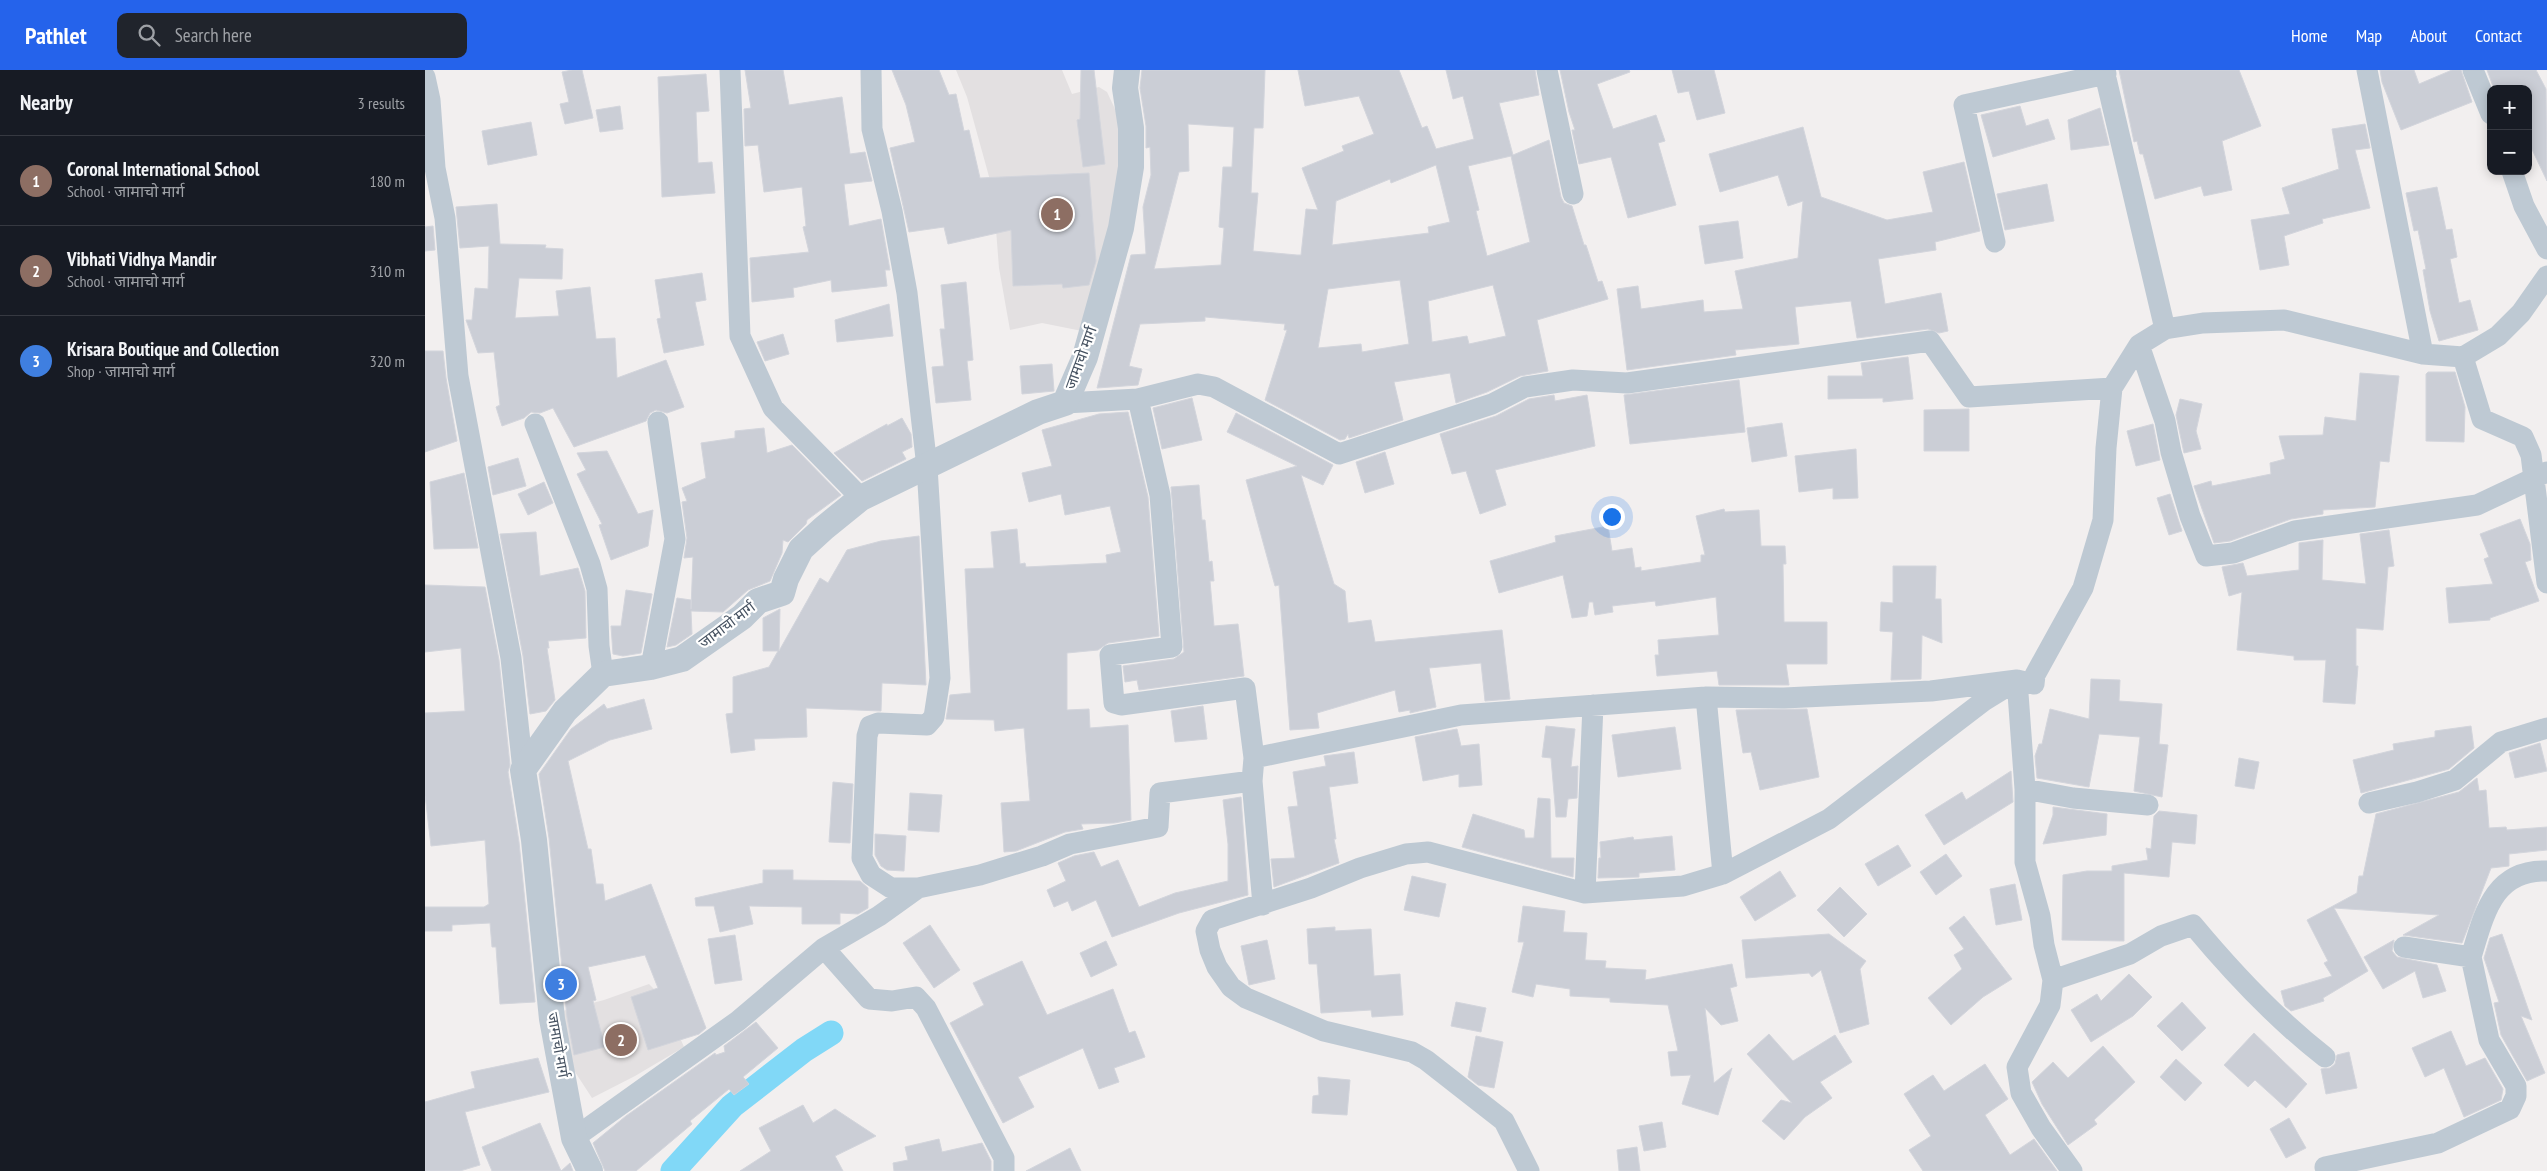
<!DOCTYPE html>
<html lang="en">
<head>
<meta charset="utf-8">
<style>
	body { margin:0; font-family:"PT Sans Narrow","Noto Sans Devanagari",sans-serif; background:#20242c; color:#f1f3f6 }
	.controls { position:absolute; right:15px; top:15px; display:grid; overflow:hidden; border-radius:10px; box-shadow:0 2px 12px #0003 }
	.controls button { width:45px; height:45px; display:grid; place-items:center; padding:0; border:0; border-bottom:1px solid #363941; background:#171b24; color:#f1f3f6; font:25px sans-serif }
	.you { position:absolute; left:1186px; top:446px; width:18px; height:18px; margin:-12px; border:4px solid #fff; border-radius:50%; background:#1a73e8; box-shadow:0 0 0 8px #1a73e833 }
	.badge { display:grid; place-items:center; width:32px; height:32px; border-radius:50%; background:#2563eb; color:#fff; font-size:16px; font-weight:700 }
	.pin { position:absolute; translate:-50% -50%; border:2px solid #fff; box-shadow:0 1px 5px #0006 }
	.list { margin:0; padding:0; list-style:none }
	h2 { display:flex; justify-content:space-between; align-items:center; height:65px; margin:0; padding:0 20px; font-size:21px }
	h2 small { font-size:16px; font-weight:400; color:#9ea1a6 }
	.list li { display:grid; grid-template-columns:32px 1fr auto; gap:15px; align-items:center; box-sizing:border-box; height:90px; padding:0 20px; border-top:1px solid #363941 }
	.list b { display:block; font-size:19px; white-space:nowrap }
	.list p { margin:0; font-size:16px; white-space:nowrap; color:#9ea1a6 }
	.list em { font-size:16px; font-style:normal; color:#9ea1a6 }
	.icon { flex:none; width:28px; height:28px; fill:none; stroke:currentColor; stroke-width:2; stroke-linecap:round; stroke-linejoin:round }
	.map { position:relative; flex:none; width:2122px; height:1101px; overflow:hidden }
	header { display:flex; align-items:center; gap:30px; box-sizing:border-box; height:70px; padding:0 25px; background:#2563eb; color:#fff }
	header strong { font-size:24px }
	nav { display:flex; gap:28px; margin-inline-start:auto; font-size:18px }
	.search { width:350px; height:45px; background:#20242c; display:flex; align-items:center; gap:12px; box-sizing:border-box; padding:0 18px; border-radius:10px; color:#9ea1a6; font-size:19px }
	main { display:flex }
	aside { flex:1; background:#171b24 }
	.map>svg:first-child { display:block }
</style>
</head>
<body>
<header>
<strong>Pathlet</strong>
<div class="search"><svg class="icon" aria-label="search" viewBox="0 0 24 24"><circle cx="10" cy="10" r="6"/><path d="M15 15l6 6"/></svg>Search here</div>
<nav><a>Home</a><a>Map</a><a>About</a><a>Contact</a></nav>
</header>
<main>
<aside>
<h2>Nearby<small>3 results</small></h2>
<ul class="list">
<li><span class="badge" style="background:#8d6e63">1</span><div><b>Coronal International School</b><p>School · जामाचो मार्ग</p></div><em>180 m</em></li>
<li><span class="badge" style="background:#8d6e63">2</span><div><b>Vibhati Vidhya Mandir</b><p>School · जामाचो मार्ग</p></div><em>310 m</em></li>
<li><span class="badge" style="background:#3f7fe0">3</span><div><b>Krisara Boutique and Collection</b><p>Shop · जामाचो मार्ग</p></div><em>320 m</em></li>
</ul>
</aside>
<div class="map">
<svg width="2122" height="1101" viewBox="0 0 2122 1101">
	<rect width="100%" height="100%" fill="#f2efef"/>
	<path fill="#e3e0e1" d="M531,0H637L647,24L674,17L682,22L697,54L709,95L657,261L617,253L585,260L574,198L568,121L542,27Z
		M224,914L238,928L259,977L210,1006L167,1028L139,985L130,943L179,930Z"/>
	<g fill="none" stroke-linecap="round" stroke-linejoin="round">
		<path stroke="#81d8f7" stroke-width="25" d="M248,1101L307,1036L379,980L406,963"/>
	</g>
	<path fill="#cbced6" stroke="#d3d5dc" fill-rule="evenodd" d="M147,0H157L168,48L140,54L135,34L144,32L137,2Z
		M320,0H358L364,35L417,27L425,84L440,82L447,111L419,114L424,156L456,149L465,200H460L462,216L407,222L406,210L368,218L369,227L327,232L325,188L384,182L378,157L381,156L377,117L339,122L333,75L320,76L319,39L326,38Z
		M467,0H514L524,25L531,24L539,61L544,60L555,108L664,103L671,191L664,215L638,218L637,214L588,216L586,160L523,174L519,157L484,162L465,78L490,72L481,35Z
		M656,0H669L680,94L658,97L652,50L655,49Z
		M717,0H840L838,58H829L826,123H833L828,181L872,185H876L881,139L893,140L877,98L919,81L917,76L949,64L934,26L880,36L873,0H974L997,58L1002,56L1011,79L1049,69L1038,26L1028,29L1021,0H1110L1114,25L1074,33L1088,85L1124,70L1136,127L1139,133L1147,136L1159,175H1161L1173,212L1177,211L1183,229L1112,250L1123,301L1095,306L1062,322L1031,333L1025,303L969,312L978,350L924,368L923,364L920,369L915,370L840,330L862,260H859L860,254L780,247V251L715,254L704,296L717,299L713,315L672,318L706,185L721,184L718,137L726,105L725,77L721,78V56L715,18ZM763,54L809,57L807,97H798L794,157L799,158L796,195L729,199L754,102L764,101ZM1086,86L1105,172L1062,186L1051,141L1054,140L1043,96ZM1011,95L1025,152L1003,157L1004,163L907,175L911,131L965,109L966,113ZM975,210L984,274L937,282L936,274L893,278L903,219ZM1068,215L1081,266L1044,274L1042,266L1007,272L1003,231Z
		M1135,0H1204L1205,2L1172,14L1188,59L1231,45L1240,71L1233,73L1251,135L1203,148L1186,87L1154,94L1147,60H1150L1144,42Z
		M1247,0H1289L1300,43L1272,50L1264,21L1253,23Z
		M1694,0H1814L1836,56L1797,71L1807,120L1779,126L1776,116L1730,129L1718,84H1715L1712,71L1709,72Z
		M1955,0H1989L1994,14L2027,0H2036L2047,32L1976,60L1957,12Z
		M2062,0H2111L2121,19L2122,111L2103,71V19H2069Z
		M281,4L284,41L271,42L273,93L287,92L290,123L237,127L233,7Z
		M195,36L198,59L175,62L171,40Z
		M1595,36L1601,56L1623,49L1630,69L1568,87L1556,45Z
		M1675,38L1684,75L1646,80L1643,50Z
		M106,52L112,85L63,95L57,61Z
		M1940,54L1945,78L1930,80L1945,138L1897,149L1898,153L1859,166L1864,195L1835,200L1826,150L1865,144L1857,118L1914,99L1907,59Z
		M1378,57L1396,127L1462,150L1508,142L1498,102L1539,92L1555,161L1510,172L1511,180L1453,189L1460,234L1516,223L1523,261L1514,263L1503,259L1432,268L1426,231L1370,237L1374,274L1310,280L1311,285L1202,300L1192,219L1213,216L1216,239L1278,230L1279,242L1318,239L1310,201L1373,188L1378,131L1363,136L1353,105L1295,122L1284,84Z
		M1622,114L1629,151L1580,160L1572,124Z
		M2012,117L2021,160L2027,159L2032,187L2025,189L2034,233L2045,230L2053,260L2014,271L2005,241L1998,200L2001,199L1993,160L1989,161L1981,123Z
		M72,134L75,174L121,175L120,178L138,179L137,209L94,208L90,248L134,246L131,221L165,217L171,269L190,268L192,308L241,290L259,337L242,343L231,340L225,343L221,351L149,377L128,338L115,343L106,342L99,348L77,356L71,337L75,335L69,282L53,283L41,250H47L50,218L63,219L64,176L35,178L31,137Z
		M1313,151L1318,188L1280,194L1274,156Z
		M8,156L10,180L0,181V157Z
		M277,203L281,230L270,232L279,275L239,283L232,249L236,248L230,210Z
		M541,212L548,290L542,291L546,330L511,333L507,297L519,296L515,259H520L516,215Z
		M464,234L468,266L412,272L410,250Z
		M358,264L364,284L340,291L332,272Z
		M0,281H18L21,308L32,371L0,382Z
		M1483,287L1488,329L1458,332V328L1403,329V306H1438L1436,293Z
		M627,294L629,321L597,324L595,296Z
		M2003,302H2030L2040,337L2039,372L2001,371V304Z
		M1935,303L1974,306L1964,392L1955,391L1950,437L1898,440V444L1866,449L1805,471L1789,473L1769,416L1786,411L1787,416L1846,404L1845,393L1860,389L1854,366L1898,365L1900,347L1931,351Z
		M1314,310L1320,362L1205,374L1199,325Z
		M1129,325L1130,331L1162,325L1170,376L1070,400L1081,435L1055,444L1041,401L1027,404L1015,364L1071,346L1104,329Z
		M767,328L777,370L737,379L728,338Z
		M1755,329L1777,334L1771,361L1776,379L1759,383L1751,345Z
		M1544,339V381H1499V340Z
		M703,342L723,427L734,566L683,573L673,580L642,583V640L664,639L665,658L703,655L706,750L689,753L656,754L658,759L640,762L591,781L579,782L576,733L605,731L599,658L570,661L569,650L521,649L525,625L546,623L540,499L569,498L566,462L592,459L595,494L600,493L601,497L682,493L681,485L696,482L685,436L640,445L636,424L604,432L597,403L627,396L617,360L674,344Z
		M811,343L908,395L898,415L876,405L909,514L920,521L923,553L946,550L950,572L1077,560L1085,629L1060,631L1056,593L1004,598L1011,637L985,643V640L974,642L970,620L892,643L894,658L865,660L854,515L850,516L821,410L872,396L802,362Z
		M477,348L486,364L487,377L477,382L481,389L437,411L409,383L462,354V356Z
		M1357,353L1362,386L1327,392L1322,358Z
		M1728,354L1735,390L1711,396L1702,361Z
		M339,358L342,383L367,375L416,425L382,450L381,454L363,472L358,470L357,483L345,511L323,520L298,542L266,541L267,564L251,575L242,577L252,528L266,530V539L268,487L259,488L262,468L257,432L262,431L257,418L281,408L276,373L310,368V361Z
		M1431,379L1433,428L1408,429V418L1374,422L1370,386Z
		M182,381L213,444L228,440L223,476L186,490L174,455L177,454L152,404L161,400L152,383Z
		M960,382L969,414L940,423L931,392Z
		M93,388L101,416L68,425L63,397Z
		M39,403L53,478L9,479L5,412Z
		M119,412L128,433L103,445L93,424Z
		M774,415L777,450H780L784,492L787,491L789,511H785L789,556L813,554L819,606L714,620L712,610L700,612L698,596L749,589L759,582L746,417Z
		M1745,424L1757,461L1744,465L1732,428Z
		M1299,439L1300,442L1334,440L1336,476H1360L1361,494H1358L1359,552H1402V594H1361L1364,615H1294L1292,601L1232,606L1230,585H1234L1233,570L1294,565L1291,527L1231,536L1230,531L1187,536L1188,542L1170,545L1168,532H1164L1162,546L1147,548L1138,505L1074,523L1065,491L1131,472L1130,466L1183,456L1187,481L1207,478L1210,498L1216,497V501L1276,492V485H1280L1271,446Z
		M2095,449L2105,474L2106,490L2100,492L2114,531L2065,548V550L2024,553L2021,518L2068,514L2059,489L2064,487L2055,464Z
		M1964,460L1969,496L1963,497L1958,560L1931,558V596H1933L1930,634L1898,632L1901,590H1869V586L1812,580L1817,522L1804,526L1797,497L1818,493L1822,506L1874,500V473L1898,470L1897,510L1941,514L1935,464Z
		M111,462L115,506L153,498L160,521L161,568L123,571L124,578H122L130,630L121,641L105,644L98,586L75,464Z
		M494,466L501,615L457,613L456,641L381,638L382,667L329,669L330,680L306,683L301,644L308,643V607L344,597L353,581H338V548L355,539L354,581L395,508L403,513L422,480L456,471Z
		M1468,496H1511L1510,529H1516L1517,573L1497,565L1496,609L1466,610L1468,562L1455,561L1456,532L1468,533Z
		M0,515L60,517L74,590L85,695L83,702L94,772L110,932L75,934L71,877H67L65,853L27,855V861H0V837H59L64,834L60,770L6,776L0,725V643L40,641L36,578L0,582Z
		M201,520L227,524L216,583L198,586L188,584L186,556H196Z
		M1666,609L1695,610L1694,631L1737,634L1734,674L1743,675L1737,727L1709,721L1715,667L1674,664L1664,717L1612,708L1610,686L1614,674H1617L1625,639L1664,649Z
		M219,629L227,659L185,670L143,691L163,779H166L171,814H178L180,831L226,814L281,958L274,964L223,980L206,927L233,918L220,885L163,897L171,930L168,931L180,977L149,985L142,947L124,768L114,704L146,659L179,634L182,639Z
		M778,636L782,669L750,672L746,641Z
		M1382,639L1394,707L1335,720L1326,682L1318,683L1311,640Z
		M1121,656L1150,659L1146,697L1153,696L1152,728L1143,729L1141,747H1131L1126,688L1117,687Z
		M2046,656L2049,678L2024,699L1936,723L1928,690L1969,680L1968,674L2010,667V661Z
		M1250,657L1256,699L1193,707L1187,665Z
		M1032,659L1036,676L1054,674L1057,715L1034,717V704L998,711L990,667Z
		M2115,673L2122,701L2090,708L2084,683Z
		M929,682L933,713L904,717L911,769H909L914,793L849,817L846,789L870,788L863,737L873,736L868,702L901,696L899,686Z
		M1814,688L1834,692L1829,719L1810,716Z
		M1586,701L1588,732L1519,775L1500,745L1537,722L1541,730Z
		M2052,708L2054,721L2061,720L2064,758L2081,757L2082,760L2122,757V780L2084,784V796L2066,798L2037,873L1978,865L2014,845L1909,838L1943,901L1898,928L1899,931L1866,941L1860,936L1856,921L1907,906L1899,893L1903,891L1882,850L1932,823L1934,806H1938L1951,744L2034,722Z
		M408,712L428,714L425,773L404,772Z
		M485,723L517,725L514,762L483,760Z
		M816,727L823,825L754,843L687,867L671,830L647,841L643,831L629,837L622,820L641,811L633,793L649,786L669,782L676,797L693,790L714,837L750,823L803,811V774L798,730Z
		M1113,728L1125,729L1126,788H1149L1148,807L1037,777L1048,744L1099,760L1100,768H1109Z
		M1628,737L1682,744L1681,765L1618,774L1628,745Z
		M1734,741L1772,745L1770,774L1747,772L1744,807L1699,803V871L1637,870L1638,805L1662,801H1687V796L1723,790L1721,778L1726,779L1729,746Z
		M450,764L481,766L479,801L462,800L456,796L450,785Z
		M1247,766L1250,800L1214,803V807L1173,808L1174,788H1176L1175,772L1208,767L1209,770Z
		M1473,775L1486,796L1453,816L1440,794Z
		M1521,784L1537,806L1511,825L1495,802Z
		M338,800H368V810L435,811L443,818V838L433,844L415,843V854H377V837L324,836L328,854L295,862L289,836H271L270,828L338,813Z
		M1355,801L1371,826L1330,851L1315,827Z
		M987,806L1021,814L1014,847L979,840Z
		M1590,814L1597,850L1571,855L1565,819Z
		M1415,817L1442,844L1419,867L1392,840Z
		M1098,836L1140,841L1138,862L1162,863L1160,890L1181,891L1180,898L1221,900L1220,910L1307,894L1312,916L1305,918L1313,951L1296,955L1280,938L1289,1013L1307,998L1293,1045L1257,1034L1266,1005L1246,1006L1243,982L1253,981L1243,935L1185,932V928L1145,926V919L1111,914L1108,927L1087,922L1099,872H1093Z
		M1539,846L1587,909L1558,927L1526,955L1503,928L1537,899L1529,885L1539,879L1524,858Z
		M505,855L535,900L509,918L478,873Z
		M910,857V861L946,859L949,906L975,904L978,945L947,947L946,940L896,943L892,894H884L882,859Z
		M1404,864L1441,891L1435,899L1444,954L1415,963L1396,900L1387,907L1384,903L1321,908L1317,870Z
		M2077,864L2107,950L2096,946L2120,1003L2102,1011L2076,965L2069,933L2074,932L2059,888L2065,868Z
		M310,865L317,910L290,914L283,869Z
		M842,870L850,909L824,915L816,876Z
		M1969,870L1967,881L1972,887L2012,895L2021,921L1998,928L1990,901L1958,919L1939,887Z
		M681,871L692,895L666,907L655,883Z
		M597,891L622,945L688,919L704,963L710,961L720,987L689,998L694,1012L674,1019L658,978L593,1007L609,1037L578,1053L525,953L559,935L548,913Z
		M1704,904L1727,927L1708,946L1666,972L1646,940L1672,924L1676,931Z
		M1031,932L1061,938L1056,962L1026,956Z
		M1757,932L1781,958L1757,981L1732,956Z
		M331,952L353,978L318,1007L324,1014L309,1025L304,1019L265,1051L267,1054L211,1101H180L168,1073L201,1046L290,983L291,985L300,982L299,976Z
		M2026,961L2041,996L2060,988L2078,1019L2076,1030L2039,1047L2019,998L2000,1007L1987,978Z
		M1829,963L1882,1014L1861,1038L1830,1010L1823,1017L1799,995Z
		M1344,964L1368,991L1410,965L1427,992L1395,1012L1407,1028L1380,1047L1359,1070L1337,1051L1356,1030L1367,1033L1322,984Z
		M1051,966L1078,972L1069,1018L1053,1015L1043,1007Z
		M1678,976L1710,1012L1669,1050L1672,1054L1643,1075L1617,1034L1607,1012L1628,992L1643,1008Z
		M1924,982L1932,1018L1901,1024L1896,999L1905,998L1910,994L1912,985Z
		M113,988L124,1022L40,1042L55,1095L35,1101H0V1032L50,1018L46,1002Z
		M1751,989L1777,1013L1760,1031L1735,1007Z
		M1560,994L1583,1029L1560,1045L1585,1085L1609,1069L1632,1101H1498L1484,1080L1506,1066L1479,1024L1508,1005L1519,1021Z
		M893,1007L925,1010L922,1045L887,1043L888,1026L894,1025Z
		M378,1035L388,1053L410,1039L451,1066L410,1086L418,1101H315L346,1081L334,1058Z
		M1864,1048L1881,1078L1861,1088L1845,1059Z
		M1237,1052L1241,1077L1219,1081L1214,1056Z
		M115,1053L136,1101L145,1093L148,1101H67L57,1077Z
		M514,1069L517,1082L557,1073L566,1091V1101H469L468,1093L483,1090L480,1077Z
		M1212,1077L1215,1101H1194L1192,1080Z
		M645,1078L656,1101H601Z"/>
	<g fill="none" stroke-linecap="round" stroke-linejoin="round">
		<path stroke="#bec9d3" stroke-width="21" d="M305,0L315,266L348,338L436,428
			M446,0L447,59L467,141L482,223L502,397L515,608L509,647L502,655L453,653L445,656L442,666L437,788L446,805L466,818H493L555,805L617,786L645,774L733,757L735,723L827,711L829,688L1036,645L1281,627L1359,628L1506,621L1592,610
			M1122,0L1148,124
			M1679,0L1740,259
			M1942,0L1998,284
			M2048,0L2066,44
			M0,7L5,30L10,98L20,148L33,306L86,588L98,700
			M2087,101L2099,136L2122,179
			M1570,172L1539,35L1681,4
			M1714,275L1740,351L1746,382L1765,446L1781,486L1808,483L1870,461L2052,435L2122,402
			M2038,287L2057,349L2098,367L2106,385L2122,513
			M713,329L735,425L747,577L685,585L689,633L696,635L820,618L829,688
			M640,333L713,329L773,314L789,317L914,384L1067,334L1100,317L1148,310L1202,313L1505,271L1544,327L1687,318
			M110,354L165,494L172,519L174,576L178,604
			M226,597L250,469L233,352
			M1168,635L1160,823L1258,816L1298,804L1281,627
			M827,711L838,835
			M1600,719L1592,610L1609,614L1610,605L1658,518L1678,450L1681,378L1687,318L1714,275L1740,259L1778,253L1859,250L1998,284L2038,287L2073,266L2096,243L2122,206
			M1944,733L1992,722L2030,710L2076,672L2122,658
			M1298,804L1404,749L1560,630L1586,614
			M1979,877L2046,887C2059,845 2068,799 2122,801
			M399,878L444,929L467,931L491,927L501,938L579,1088V1101
			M1628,910L1705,884L1736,866L1768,855C1808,903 1851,949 1900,987
			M149,1068L313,951L399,878L454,846L493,818
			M1900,1097L2013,1073L2085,1039L2091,1026V1016L2064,970L2046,887
			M1104,1101L1079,1051L1001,990L987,982L899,961L821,928L806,917L792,897L785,880L781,861L787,850L886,818L935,798L981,784L1003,782L1160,823
			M1647,1101L1616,1058L1596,1023L1592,997L1625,935L1628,910L1619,875L1615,846L1600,792V719L1648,728L1723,735"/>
		<path stroke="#bec9d3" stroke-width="26" d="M165,1101L149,1068L127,949L109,770L98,700L140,641L178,604L226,597L257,589L317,547L333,531L357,523L361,509L376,479L399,458L436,428L613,342L640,333L660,287L696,158L706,97V58L700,18L702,0"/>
	</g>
	<g text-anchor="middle" stroke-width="4.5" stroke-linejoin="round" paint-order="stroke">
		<g font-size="15" fill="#455160" stroke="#fff">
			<text transform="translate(656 288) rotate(-70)" y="5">जामाचो मार्ग</text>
			<text transform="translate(302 555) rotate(-37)" y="5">जामाचो मार्ग</text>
			<text transform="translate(133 975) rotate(80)" y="5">जामाचो मार्ग</text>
		</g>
	</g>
</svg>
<div class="controls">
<button>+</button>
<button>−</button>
</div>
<div class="you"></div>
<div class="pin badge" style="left:632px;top:144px;background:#8d6e63">1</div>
<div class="pin badge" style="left:196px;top:970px;background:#8d6e63">2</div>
<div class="pin badge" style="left:136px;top:914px;background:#3f7fe0">3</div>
</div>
</main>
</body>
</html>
